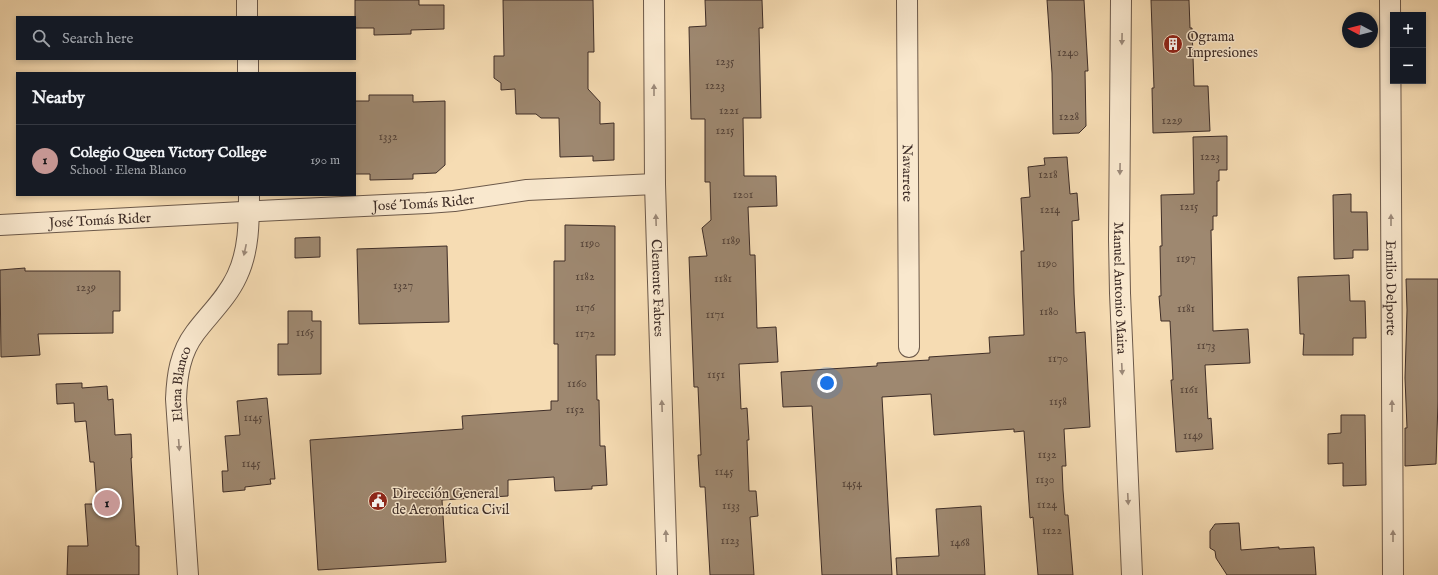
<!DOCTYPE html>
<html lang="en">
<head>
<meta charset="utf-8">
<style>
	body { margin:0; font-family:"IM FELL English",serif; background:#242831; color:#f1f3f6 }
	.controls { position:absolute; right:12px; top:12px; display:grid; overflow:hidden; border-radius:0px; box-shadow:0 2px 6px #0003 }
	.controls button { width:36px; height:36px; display:grid; place-items:center; padding:0; border:0; border-bottom:1px solid #363941; background:#171b24; color:#f1f3f6; font:20px sans-serif }
	.compass { position:absolute; left:1342px; top:12px; width:36px; height:36px; border-radius:50%; background:#171b24; box-shadow:0 2px 6px #0003; rotate:277deg }
	.you { position:absolute; left:827px; top:383px; width:14px; height:14px; margin:-10px; border:3px solid #fff; border-radius:50%; background:#1a73e8; box-shadow:0 0 0 6px #1a73e833 }
	.badge { display:grid; place-items:center; width:26px; height:26px; border-radius:50%; background:#c59692; color:#111; font-size:13px; font-weight:700 }
	.pin { position:absolute; translate:-50% -50%; border:2px solid #fff; box-shadow:0 1px 4px #0006 }
	.list { margin:0; padding:0; list-style:none }
	h2 { display:flex; justify-content:space-between; align-items:center; height:52px; margin:0; padding:0 16px; font-size:17px }
	h2 small { font-size:13px; font-weight:400; color:#9ea1a6 }
	.list li { display:grid; grid-template-columns:26px 1fr auto; gap:12px; align-items:center; box-sizing:border-box; height:72px; padding:0 16px; border-top:1px solid #363941 }
	.list b { display:block; font-size:15px; white-space:nowrap }
	.list p { margin:0; font-size:13px; white-space:nowrap; color:#9ea1a6 }
	.list em { font-size:13px; font-style:normal; color:#9ea1a6 }
	.icon { flex:none; width:22px; height:22px; fill:none; stroke:currentColor; stroke-width:2; stroke-linecap:round; stroke-linejoin:round }
	.map { position:relative; flex:none; width:1438px; height:575px; overflow:hidden }
	.search { position:absolute; background:#171b24; box-shadow:0 2px 6px #0003; left:16px; top:16px; width:340px; height:44px; display:flex; align-items:center; gap:10px; box-sizing:border-box; padding:0 14px; border-radius:0px; color:#9ea1a6; font-size:15px }
	.panel { position:absolute; background:#171b24; box-shadow:0 2px 6px #0003; left:16px; top:72px; width:340px; height:124px; border-radius:0px }
	.map>svg:first-child { display:block }
</style>
</head>
<body>
<div class="map">
<svg width="1438" height="575" viewBox="0 0 1438 575">
	<rect width="100%" height="100%" fill="#f6dcb3"/>
	<filter id="stains"><feTurbulence type="fractalNoise" baseFrequency=".005" numOctaves="4"/><feColorMatrix values="0 0 0 0 .2 0 0 0 0 .09 0 0 0 0 .02 0 0 0 .5 -.17"/></filter>
	<radialGradient id="worn" r=".72"><stop offset=".6" stop-color="#630" stop-opacity="0"/><stop offset="1" stop-color="#630" stop-opacity=".3"/></radialGradient>
	<path fill="#9e8870" stroke="#3e2d27" d="M355,0H419V5H444V29L411,30V34L374,35V28H355Z
		M503,0H593L594,52H588V89L600,102V124L614,123V160L593,161V156L560,157L559,118H541L536,114H516L515,89L501,90V83L494,78V56H504Z
		M705,0H762L763,28H759L761,118H743L744,176H776L777,206L748,207L750,255H755L757,328L776,327L778,362L739,364L741,409L747,408L749,440H747L749,491H756L758,516L750,517L754,575H710L705,487H700L698,455H701L698,387H694L689,257L707,256L702,228L711,220L710,182H705V119H691L689,27L706,26Z
		M1047,0H1084L1088,71H1085L1086,126L1079,133L1053,134L1052,73Z
		M1151,0H1189L1190,28H1192L1194,86H1208L1210,131L1153,133L1152,88H1154Z
		M369,95H413V102L445,101V165L436,173L413,174V179L370,180V174H355V101H369Z
		M1227,136V170H1219V181H1217V216H1213V230H1211L1213,331L1248,329L1250,363L1205,365L1208,419L1211,418L1213,449L1176,452L1171,380H1173L1170,321H1161L1159,296H1161L1160,246H1162L1161,195L1194,194L1193,137Z
		M1067,157L1070,194L1077,193L1079,220L1072,221L1074,294L1076,333L1085,332L1090,427L1064,429L1066,466H1062L1063,490L1065,515H1068L1073,575H1038L1033,517L1030,518L1024,431L1014,432V429L934,435L931,394L882,397L892,575H822L812,406L783,407L781,372L877,366V363L929,360V357L990,353L989,337L1024,335L1021,251H1024L1021,198L1030,197L1028,167L1045,165L1044,158Z
		M1351,194V212H1367L1368,250H1353V258L1334,259L1333,195Z
		M565,225L615,226V355H596L597,400H599L600,446H605L607,485L592,486V489L555,491L554,477L508,480V496L442,500L446,562L318,570L310,440L463,429L462,416L551,410V401H558V344H554V261H565Z
		M320,237V257L295,258V238Z
		M447,246L449,322L359,324L357,249Z
		M25,268V271H120V311H113V333L38,334L40,355L1,357L0,270Z
		M1349,275L1350,301H1365L1366,338H1353V355H1303L1304,334H1300L1298,277Z
		M1406,279H1438V401L1436,464L1405,466V428H1407L1405,378L1407,310Z
		M288,311H312V321H321V374L278,375V344H288Z
		M82,383V388L107,386L108,400L113,399L115,435L131,434L132,458H131L136,546H139V575H67L68,546H88L85,504H97L94,462H90L86,421L75,422L74,403L57,404L56,384Z
		M267,398L275,479H270L271,484L245,487V490L223,492L222,471H228L225,436L240,435L237,401Z
		M1341,415H1365L1366,485L1343,486V463L1328,464V434L1341,433Z
		M981,506L985,575H897L896,558L939,556L936,509Z
		M1239,523L1241,550L1279,547V549L1314,547L1316,575H1227L1216,558L1215,551L1210,548V531L1215,524Z"/>
	<g fill="none" stroke-linecap="round" stroke-linejoin="round">
		<g stroke="#6c594a" stroke-width="22">
			<g id="minor">
				<path d="M247,0V17"/>
				<path id="s1" d="M654,0L655,184L667,575"/>
				<path id="s2" d="M907,0L909,347"/>
				<path id="s3" d="M1121,0L1119,239L1120,293L1132,575"/>
				<path id="s4" d="M1390,0L1393,575"/>
				<path d="M248,59V73"/>
				<path id="s5" d="M0,225L279,210L427,203L454,201L527,190L655,184"/>
				<path id="s6" d="M188,575L176,399C177,375 180,353 195,333C209,314 227,298 237,276C249,251 249,222 249,195"/>
			</g>
		</g>
		<use href="#minor" stroke="#f9e8ce" stroke-width="20"/>
	</g>
	<defs><path id="oneway-solid" d="M-6-.8H1V-3.2L6.5 0L1 3.2V.8H-6Z"/></defs>
	<g fill="#9c8a7a">
		<use href="#oneway-solid" transform="translate(1122 39) rotate(91)"/>
		<use href="#oneway-solid" transform="translate(654 90) rotate(-90)"/>
		<use href="#oneway-solid" transform="translate(1120 169) rotate(91)"/>
		<use href="#oneway-solid" transform="translate(656 220) rotate(-92)"/>
		<use href="#oneway-solid" transform="translate(1391 220) rotate(-90)"/>
		<use href="#oneway-solid" transform="translate(245 250) rotate(102)"/>
		<use href="#oneway-solid" transform="translate(1122 369) rotate(87)"/>
		<use href="#oneway-solid" transform="translate(662 406) rotate(-92)"/>
		<use href="#oneway-solid" transform="translate(1392 406) rotate(-90)"/>
		<use href="#oneway-solid" transform="translate(179 445) rotate(86)"/>
		<use href="#oneway-solid" transform="translate(1128 499) rotate(87)"/>
		<use href="#oneway-solid" transform="translate(666 536) rotate(-92)"/>
		<use href="#oneway-solid" transform="translate(1393 536) rotate(-90)"/>
	</g>
	<defs>
		<g id="building-disc" transform="scale(1)"><circle r="9.5" fill="#8f2418" stroke="#f9e8ce"/><path d="M-4-6H4V6H1V3H-1V6H-4ZM-2.5-4.3h1.7v1.8h-1.7ZM.8-4.3h1.7v1.8H.8ZM-2.5-1h1.7V.8h-1.7ZM.8-1h1.7V.8H.8Z" fill="#fff"/></g>
		<g id="civic-disc" transform="scale(1)"><circle r="9.5" fill="#8f2418" stroke="#f9e8ce"/><path d="M-.6-6.5H3V-4.5H.6V-3L4-1V1h2V6H-6V1h2V-1L-.6-3ZM-1.2 2.5V6h2.4V2.5Z" fill="#fff"/></g>
	</defs>
	<g fill-rule="evenodd">
		<use href="#building-disc" x="1173" y="44"/>
		<use href="#civic-disc" x="378" y="501"/>
	</g>
	<g text-anchor="middle" stroke-width="3" stroke-linejoin="round" paint-order="stroke">
		<g font-size="12" fill="#564439">
			<text x="1068" y="56">1240</text>
			<text x="725" y="65">1235</text>
			<text x="715" y="89">1223</text>
			<text x="729" y="114">1221</text>
			<text x="1069" y="120">1228</text>
			<text x="1172" y="124">1229</text>
			<text x="725" y="134">1215</text>
			<text x="388" y="140">1332</text>
			<text x="1210" y="160">1223</text>
			<text x="1048" y="178">1218</text>
			<text x="743" y="198">1201</text>
			<text x="1189" y="210">1215</text>
			<text x="1050" y="213">1214</text>
			<text x="731" y="244">1189</text>
			<text x="590" y="247">1190</text>
			<text x="1186" y="262">1197</text>
			<text x="1047" y="267">1190</text>
			<text x="585" y="280">1182</text>
			<text x="723" y="282">1181</text>
			<text x="403" y="289">1327</text>
			<text x="86" y="291">1239</text>
			<text x="585" y="311">1176</text>
			<text x="1186" y="312">1181</text>
			<text x="1049" y="315">1180</text>
			<text x="715" y="318">1171</text>
			<text x="305" y="336">1165</text>
			<text x="585" y="337">1172</text>
			<text x="1206" y="349">1173</text>
			<text x="1058" y="362">1170</text>
			<text x="716" y="378">1151</text>
			<text x="577" y="387">1160</text>
			<text x="1189" y="393">1161</text>
			<text x="1058" y="405">1158</text>
			<text x="575" y="413">1152</text>
			<text x="253" y="421">1145</text>
			<text x="1193" y="439">1149</text>
			<text x="1047" y="458">1132</text>
			<text x="251" y="467">1145</text>
			<text x="724" y="475">1145</text>
			<text x="1045" y="483">1130</text>
			<text x="852" y="487">1454</text>
			<text x="1047" y="508">1124</text>
			<text x="731" y="509">1133</text>
			<text x="1052" y="534">1122</text>
			<text x="730" y="544">1123</text>
			<text x="960" y="546">1468</text>
		</g>
		<g font-size="14" fill="#3e2d27" stroke="#f9e8ce" text-anchor="start">
			<text x="1187" y="41">Ograma<tspan x="1187" dy="16">Impresiones</tspan></text>
			<text x="392" y="498">Dirección General<tspan x="392" dy="16">de Aeronáutica Civil</tspan></text>
		</g>
		<g font-size="14" fill="#3e2d27" stroke="#f9e8ce">
			<text dy="5" stroke="none"><textPath href="#s2" startOffset="173">Navarrete</textPath></text>
			<text dy="5" stroke="none"><textPath href="#s5" startOffset="424">José Tomás Rider</textPath></text>
			<text dy="5" stroke="none"><textPath href="#s5" startOffset="100">José Tomás Rider</textPath></text>
			<text dy="5" stroke="none"><textPath href="#s1" startOffset="288">Clemente Fabres</textPath></text>
			<text dy="5" stroke="none"><textPath href="#s3" startOffset="288">Manuel Antonio Maira</textPath></text>
			<text dy="5" stroke="none"><textPath href="#s4" startOffset="288">Emilio Delporte</textPath></text>
			<text dy="5" stroke="none"><textPath href="#s6" startOffset="192">Elena Blanco</textPath></text>
		</g>
	</g>
	<rect width="100%" height="100%" filter="url(#stains)"/>
	<rect width="100%" height="100%" fill="url(#worn)"/>
</svg>
<div class="controls">
<button>+</button>
<button>−</button>
</div>
<svg class="compass" viewBox="-18 -18 36 36"><path d="M0-13l5 13h-10z" fill="#e53935"/><path d="M0 13l5-13h-10z" fill="#9ea1a6"/></svg>
<div class="you"></div>
<div class="pin badge" style="left:107px;top:503px">1</div>
<div class="search"><svg class="icon" aria-label="search" viewBox="0 0 24 24"><circle cx="10" cy="10" r="6"/><path d="M15 15l6 6"/></svg>Search here</div>
<section class="panel">
<h2>Nearby<small></small></h2>
<ul class="list">
<li><span class="badge">1</span><div><b>Colegio Queen Victory College</b><p>School · Elena Blanco</p></div><em>190 m</em></li>
</ul>
</section>
</div>
</body>
</html>
